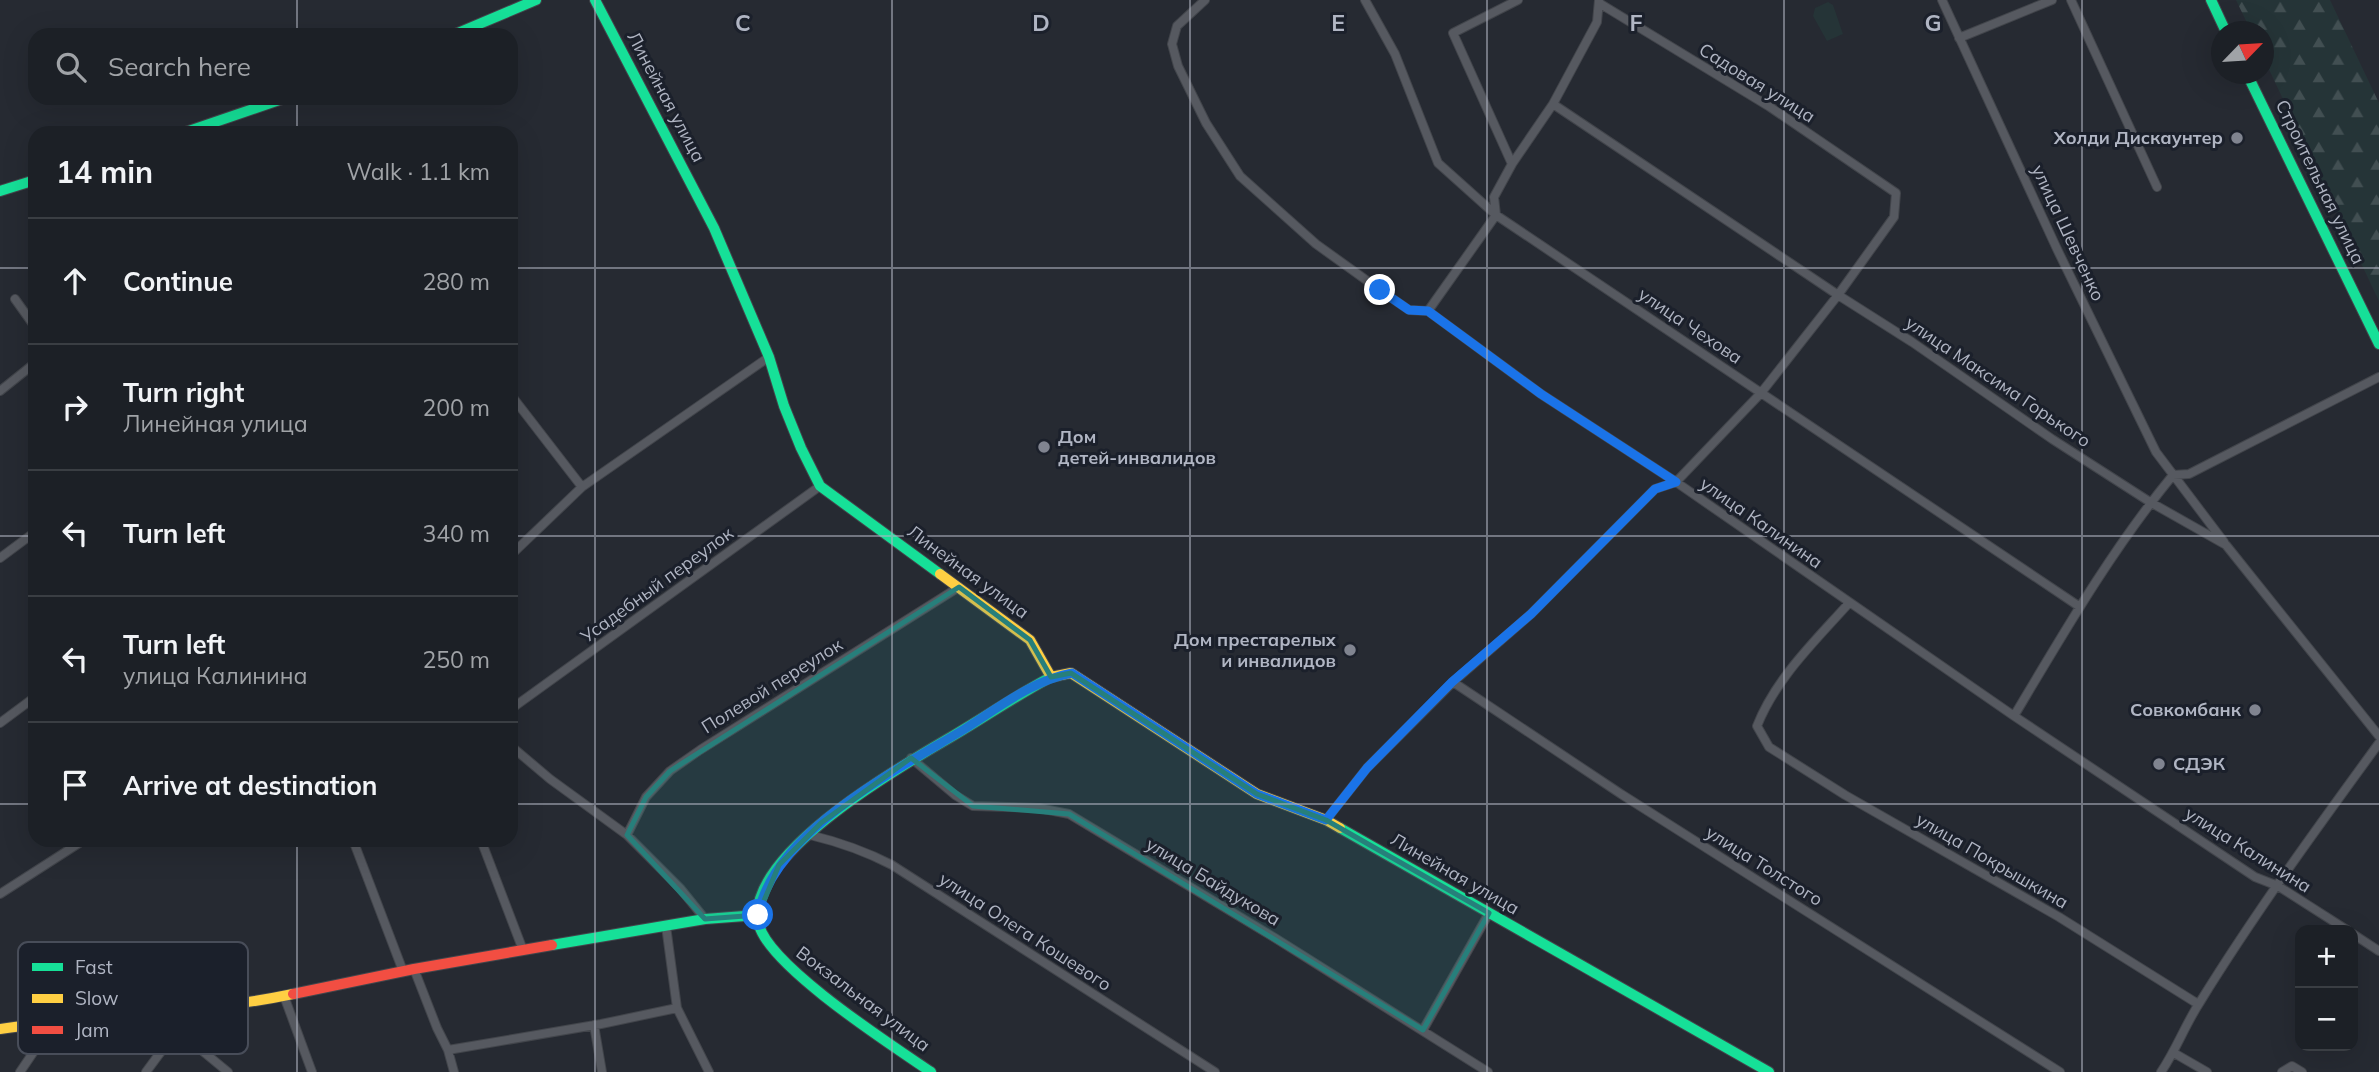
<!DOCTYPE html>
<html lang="en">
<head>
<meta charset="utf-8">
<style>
	body { margin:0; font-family:Mulish,sans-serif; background:#292d32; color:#f1f3f6 }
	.controls { position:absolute; right:21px; bottom:21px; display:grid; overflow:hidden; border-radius:14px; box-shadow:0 7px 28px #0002 }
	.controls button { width:63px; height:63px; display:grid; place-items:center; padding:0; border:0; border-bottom:2px solid #3a3e43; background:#1c2026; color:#f1f3f6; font:35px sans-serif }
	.compass { position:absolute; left:2211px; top:21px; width:63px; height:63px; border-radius:50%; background:#1c2026; box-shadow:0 7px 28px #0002; rotate:65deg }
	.stop { position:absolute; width:21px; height:21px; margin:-16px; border:5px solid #1a73e8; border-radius:50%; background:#fff }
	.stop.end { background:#1a73e8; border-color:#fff; box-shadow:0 2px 7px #0008 }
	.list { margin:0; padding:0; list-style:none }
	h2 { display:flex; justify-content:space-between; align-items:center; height:91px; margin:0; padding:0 28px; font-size:30px }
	h2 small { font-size:23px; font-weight:400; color:#a0a3a7 }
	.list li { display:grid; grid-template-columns:46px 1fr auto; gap:21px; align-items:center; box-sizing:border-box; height:126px; padding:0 28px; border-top:2px solid #3a3e43 }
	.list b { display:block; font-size:26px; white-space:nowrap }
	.list p { margin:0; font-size:23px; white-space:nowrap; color:#a0a3a7 }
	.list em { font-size:23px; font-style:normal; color:#a0a3a7 }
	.icon { flex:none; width:38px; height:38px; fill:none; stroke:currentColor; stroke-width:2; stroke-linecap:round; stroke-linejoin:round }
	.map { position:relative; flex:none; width:2379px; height:1072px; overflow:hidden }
	.search { position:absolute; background:#1c2026; box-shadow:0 7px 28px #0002; left:28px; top:28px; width:490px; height:77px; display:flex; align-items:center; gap:18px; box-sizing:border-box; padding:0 24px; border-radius:21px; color:#a0a3a7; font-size:26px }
	.panel { position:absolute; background:#1c2026; box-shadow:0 7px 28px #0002; left:28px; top:126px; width:490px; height:721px; border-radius:21px }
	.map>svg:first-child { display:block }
</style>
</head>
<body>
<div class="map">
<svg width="2379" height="1072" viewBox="0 0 2379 1072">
	<defs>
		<pattern id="forest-firs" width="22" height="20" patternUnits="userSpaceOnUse" patternTransform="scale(1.75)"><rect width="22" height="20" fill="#253437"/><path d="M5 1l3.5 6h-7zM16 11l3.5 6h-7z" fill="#424f52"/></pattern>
	</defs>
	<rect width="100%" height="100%" fill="#262a32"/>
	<path fill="#253437" d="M1828,2L1833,5L1843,34L1827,41L1813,16L1815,8Z"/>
	<path fill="url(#forest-firs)" d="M2236,0H2330L2379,103V301L2264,59V32L2251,31Z"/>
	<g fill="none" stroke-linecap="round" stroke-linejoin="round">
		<g stroke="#42454b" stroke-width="10">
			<path id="street" d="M1205,0L1177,26L1172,44L1178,66L1206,123L1240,176L1316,244L1380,290L1409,310L1428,311L1541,394L1676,482L2014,716L2255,877L2278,886L2347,930
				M1365,0L1395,54L1438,163L1496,215L2080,607
				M1518,0L1453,33L1512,164L1553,104L1597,22L1599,0
				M1942,0L2057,249L2156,452L2224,542
				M2071,0L2157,187
				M1959,38L2052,0
				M1553,104L1838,295L1912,342L2052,439L2150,502L2226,545L2379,736
				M15,299L35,327
				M1428,311L1496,215L1494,197L1512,164
				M0,391L35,363
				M511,395L582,487
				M511,555L582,487L769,357
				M0,558L35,532
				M1849,603C1815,641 1776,678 1757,726L1769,747L1845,795L2059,917L2198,1004
				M1453,682L1621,794L2060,1072
				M511,709L820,486
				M2014,716C2063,634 2112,549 2173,475L2189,474L2379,377
				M0,723L35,697
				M511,746L550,779L627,835L680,888L705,919
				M911,758L955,795L973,806L1039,808L1069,814L1275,938L1488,1072
				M1326,820L1367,768L1453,682L1531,614L1655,489L1676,482L1761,393L1838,295L1894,217L1896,193L1770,107L1599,3
				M627,835L646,797L670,771L700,750L959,587
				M810,835C839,842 865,851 892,865L1215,1072
				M353,840L403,971
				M481,840L523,950
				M0,894L84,840
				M666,926L677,1008L709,1072
				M2353,934L2379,951
				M414,969L437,1028L448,1050L601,1024L677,1008
				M284,996L312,1072
				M173,1011L177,1030L228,1072
				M594,1025L602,1072
				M1423,1030L1489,913
				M448,1050L454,1072
				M2174,1053L2207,1072
				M20,1072L43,1038L46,1022
				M146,1072L177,1030
				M2161,1072C2176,1050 2185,1025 2200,1002C2255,913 2317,828 2379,743
				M2282,1072L2292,1066L2302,1072"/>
		</g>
		<g stroke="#42454b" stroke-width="12">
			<path id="fast" d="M595,0L714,228L769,357L784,406L801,448L820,486L940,574
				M2211,0L2226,32
				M453,35L536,0
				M2247,74L2379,344
				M183,133L285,98
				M0,191L35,180
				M1340,828L1769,1072
				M552,945L705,919L758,915
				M931,1072C893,1046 770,967 759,925C741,857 903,765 951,737C985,717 1017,695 1051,677"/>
		</g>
		<g stroke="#42454b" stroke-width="12">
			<path id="slow" d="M940,574L1030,640L1051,677L1071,673L1257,794L1326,820L1340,828
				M0,1029C97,1015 197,1014 293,994"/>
		</g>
		<g stroke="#42454b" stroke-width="12">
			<path id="jam" d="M293,994L414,969L552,945"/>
		</g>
		<use href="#street" stroke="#565960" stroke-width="8"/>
		<use href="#fast" stroke="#16e098" stroke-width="10"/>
		<use href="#slow" stroke="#ffcf43" stroke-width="10"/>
		<use href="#jam" stroke="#f24e42" stroke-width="10"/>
	</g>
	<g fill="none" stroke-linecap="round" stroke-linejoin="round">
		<path stroke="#1a73e8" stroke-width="9" d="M758,915C773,832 897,770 963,730C998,708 1031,681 1072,673L1257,794L1326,820L1367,768L1452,682L1531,614L1655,489L1676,482L1541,394L1428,311L1409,310L1380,290"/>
	</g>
	<path fill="#277f7b" fill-opacity="0.2" stroke="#277f7b" stroke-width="5" stroke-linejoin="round" d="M959,587L1030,640L1051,677L1071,673L1257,794L1326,820L1489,913L1423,1030L1069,814L973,806L911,758L821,823L779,865L758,915L705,919L627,835L646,797L670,771Z"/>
	<path fill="none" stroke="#b0b5c3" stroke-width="2" stroke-opacity="0.55" d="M297,0V35M595,0V1072M892,0V1072M1190,0V1072M1487,0V1072M1784,0V1072M2082,0V1072M297,98V133M0,268H35M511,268H2379M0,536H35M511,536H2379M0,804H35M511,804H2379M297,840V1072"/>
	<g fill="#808490" stroke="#1b202b" stroke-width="2.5">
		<circle cx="2237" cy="138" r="7"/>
		<circle cx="1044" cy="447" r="7"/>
		<circle cx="1350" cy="650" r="7"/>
		<circle cx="2255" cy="710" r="7"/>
		<circle cx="2159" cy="764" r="7"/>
	</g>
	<g text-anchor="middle" stroke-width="6" stroke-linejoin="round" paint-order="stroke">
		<g font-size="18" fill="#b0b5c3" stroke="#1b202b">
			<text transform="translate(1757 83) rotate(32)" y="6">Садовая улица</text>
			<text transform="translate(666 97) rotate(62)" y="6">Линейная улица</text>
			<text transform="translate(2320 182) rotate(64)" y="6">Строительная улица</text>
			<text transform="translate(2068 233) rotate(65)" y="6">улица Шевченко</text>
			<text transform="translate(1690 326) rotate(34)" y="6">улица Чехова</text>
			<text transform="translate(1998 382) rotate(34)" y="6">улица Максима Горького</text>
			<text transform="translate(1761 523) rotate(35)" y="6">улица Калинина</text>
			<text transform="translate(968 572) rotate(36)" y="6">Линейная улица</text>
			<text transform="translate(657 585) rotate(-36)" y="6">Усадебный переулок</text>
			<text transform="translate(772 686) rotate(-32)" y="6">Полевой переулок</text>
			<text transform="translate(2248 850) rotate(32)" y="6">улица Калинина</text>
			<text transform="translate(1992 861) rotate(30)" y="6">улица Покрышкина</text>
			<text transform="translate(1764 866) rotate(32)" y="6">улица Толстого</text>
			<text transform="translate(1455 874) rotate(30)" y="6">Линейная улица</text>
			<text transform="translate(1213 882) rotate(31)" y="6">улица Байдукова</text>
			<text transform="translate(1025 932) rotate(33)" y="6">улица Олега Кошевого</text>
			<text transform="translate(863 999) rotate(37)" y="6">Вокзальная улица</text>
		</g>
		<g font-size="18" font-weight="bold" fill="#b0b5c3" stroke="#1b202b" text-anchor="end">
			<text x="2223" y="144">Холди Дискаунтер</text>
			<text x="1058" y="443" text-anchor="start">Дом<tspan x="1058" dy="21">детей-инвалидов</tspan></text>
			<text x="1336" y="646">Дом престарелых<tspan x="1336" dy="21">и инвалидов</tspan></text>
			<text x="2241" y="716">Совкомбанк</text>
			<text x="2173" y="770" text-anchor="start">СДЭК</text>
		</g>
	</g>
	<rect x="18" y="942" width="230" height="112" rx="10" fill="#1b202b" stroke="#484d59" stroke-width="2"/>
	<rect x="32" y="963" width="31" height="8" fill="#16e098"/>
	<rect x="32" y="994" width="31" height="9" fill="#ffcf43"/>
	<rect x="32" y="1026" width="31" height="8" fill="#f24e42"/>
	<g font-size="19" fill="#b0b5c3">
		<text x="75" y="974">Fast</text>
		<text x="75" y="1005">Slow</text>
		<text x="75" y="1037">Jam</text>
	</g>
	<g font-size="23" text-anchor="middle" font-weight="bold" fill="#b0b5c3" stroke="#1b202b" stroke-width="6" stroke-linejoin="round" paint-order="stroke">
		<text x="743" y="31">C</text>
		<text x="1041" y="31">D</text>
		<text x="1338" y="31">E</text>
		<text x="1636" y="31">F</text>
		<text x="1933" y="31">G</text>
	</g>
</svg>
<div class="controls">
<button>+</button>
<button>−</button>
</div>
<svg class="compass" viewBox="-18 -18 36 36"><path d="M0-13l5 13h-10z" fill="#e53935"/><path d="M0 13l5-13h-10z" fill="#a0a3a7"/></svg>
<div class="stop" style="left:758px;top:915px"></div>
<div class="stop end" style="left:1380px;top:290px"></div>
<div class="search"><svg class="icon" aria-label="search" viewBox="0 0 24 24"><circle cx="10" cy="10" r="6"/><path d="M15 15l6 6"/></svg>Search here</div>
<section class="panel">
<h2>14 min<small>Walk · 1.1 km</small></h2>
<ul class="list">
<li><svg class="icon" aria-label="ahead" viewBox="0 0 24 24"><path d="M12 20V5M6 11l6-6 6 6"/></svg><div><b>Continue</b></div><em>280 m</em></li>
<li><svg class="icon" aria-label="right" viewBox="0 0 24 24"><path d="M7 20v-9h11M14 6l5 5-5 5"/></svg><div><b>Turn right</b><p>Линейная улица</p></div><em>200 m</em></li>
<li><svg class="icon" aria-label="left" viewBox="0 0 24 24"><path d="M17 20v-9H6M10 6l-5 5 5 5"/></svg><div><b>Turn left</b></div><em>340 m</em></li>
<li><svg class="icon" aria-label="left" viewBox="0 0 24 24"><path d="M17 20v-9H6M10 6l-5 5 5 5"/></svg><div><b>Turn left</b><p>улица Калинина</p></div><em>250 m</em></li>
<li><svg class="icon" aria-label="arrive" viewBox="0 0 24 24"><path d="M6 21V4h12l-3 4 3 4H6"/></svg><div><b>Arrive at destination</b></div></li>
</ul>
</section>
</div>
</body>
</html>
